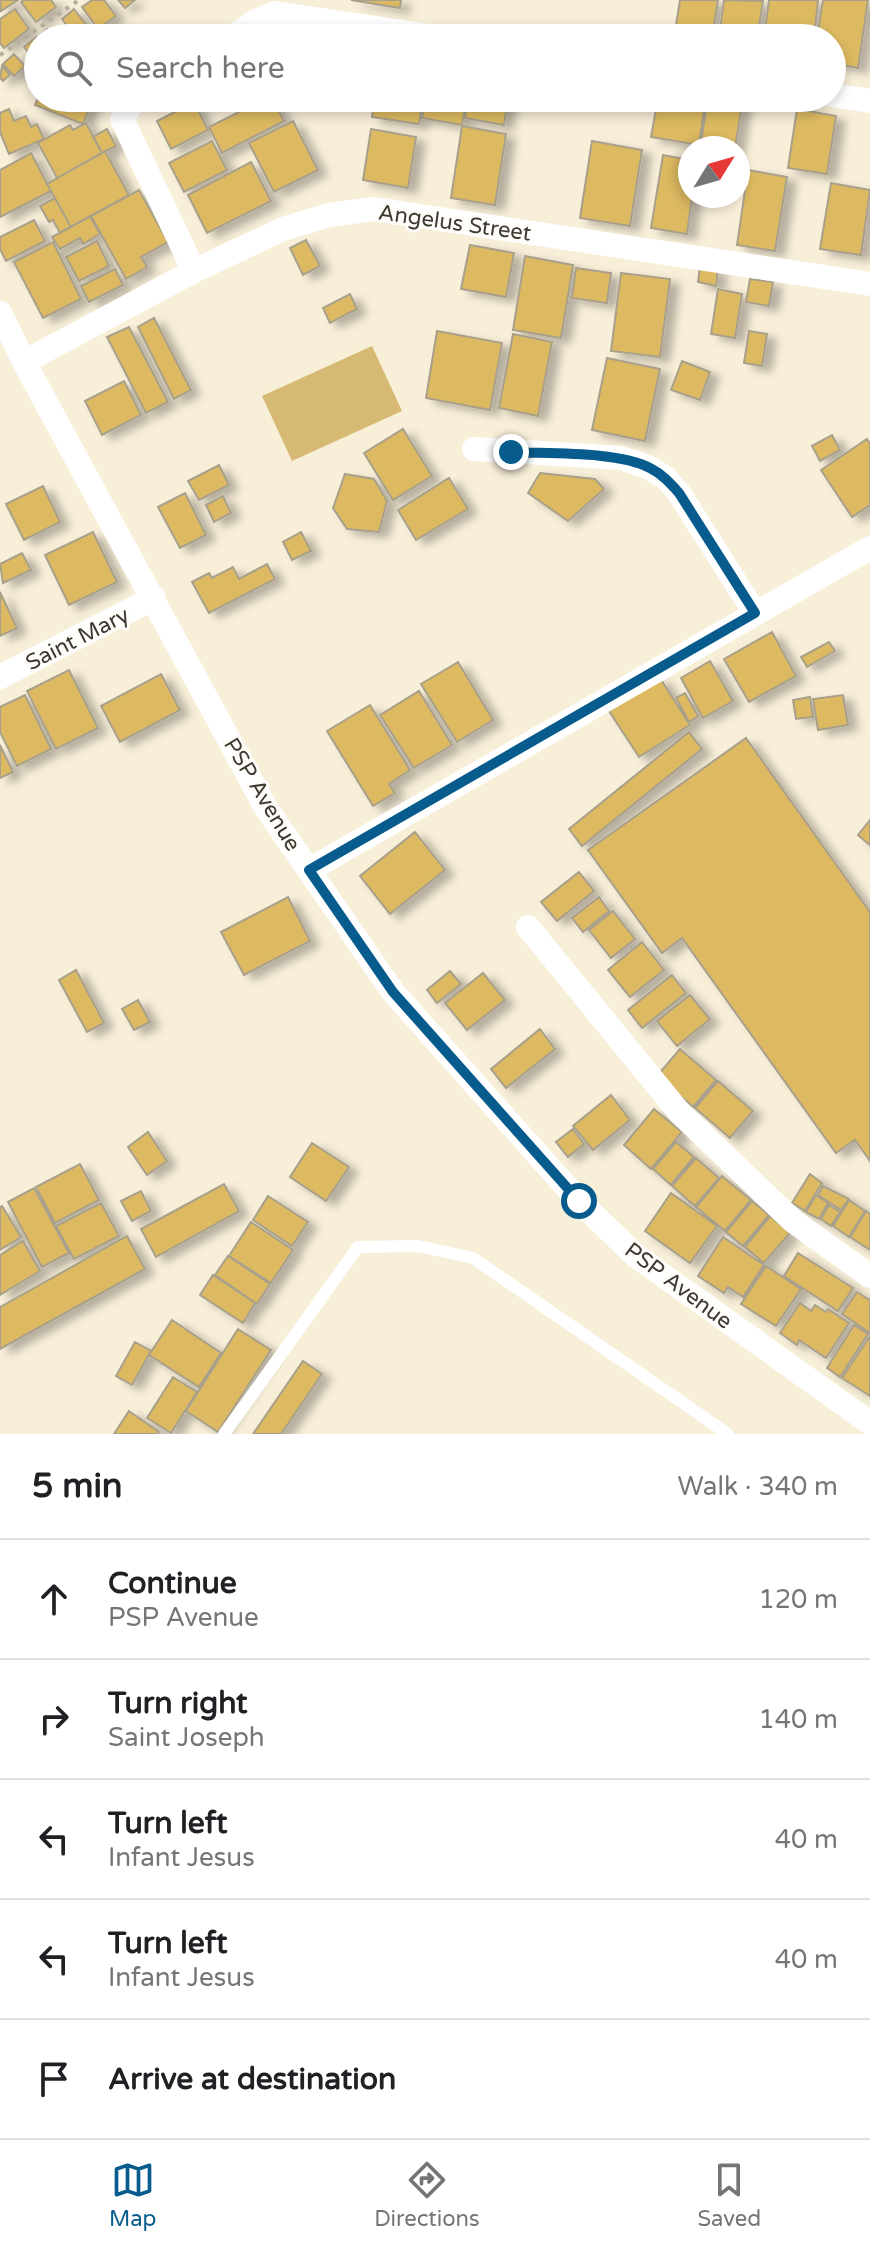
<!DOCTYPE html>
<html lang="en">
<head>
<meta charset="utf-8">
<style>
	body { margin:0; font-family:"Varela Round",sans-serif; background:#f2f2f2; color:#202124 }
	.compass { position:absolute; left:678px; top:136px; width:72px; height:72px; border-radius:50%; background:#fff; box-shadow:0 4px 12px #0003; rotate:53deg }
	.stop { position:absolute; width:24px; height:24px; margin:-18px; border:6px solid #075b8d; border-radius:50%; background:#fff }
	.stop.end { background:#075b8d; border-color:#fff; box-shadow:0 2px 8px #0008 }
	.list { margin:0; padding:0; list-style:none }
	h2 { display:flex; justify-content:space-between; align-items:center; height:104px; margin:0; padding:0 32px; font-size:34px }
	h2 small { font-size:26px; font-weight:400; color:#757577 }
	.list li { display:grid; grid-template-columns:52px 1fr auto; gap:24px; align-items:center; box-sizing:border-box; height:120px; padding:0 32px; border-top:2px solid #e0e0e0 }
	.list b { display:block; font-size:30px; white-space:nowrap }
	.list p { margin:0; font-size:26px; white-space:nowrap; color:#757577 }
	.list em { font-size:26px; font-style:normal; color:#757577 }
	.icon { flex:none; width:44px; height:44px; fill:none; stroke:currentColor; stroke-width:2; stroke-linecap:round; stroke-linejoin:round }
	.map { position:relative; flex:none; width:870px; height:1434px; overflow:hidden }
	.search { position:absolute; background:#fff; box-shadow:0 4px 12px #0003; left:24px; right:24px; top:24px; height:88px; display:flex; align-items:center; gap:20px; box-sizing:border-box; padding:0 28px; border-radius:44px; color:#757577; font-size:30px }
	.sheet { height:704px; background:#fff }
	nav { display:flex; justify-content:space-around; align-items:center; box-sizing:border-box; height:112px; border-top:2px solid #e0e0e0; background:#fff; font-size:22px; color:#757577 }
	nav a { display:grid; justify-items:center; gap:4px }
	nav .on { color:#075b8d }
	.map>svg:first-child { display:block }
</style>
</head>
<body>
<div class="map">
<svg width="870" height="1434" viewBox="0 0 870 1434">
	<defs>
		<filter id="shadow"><feDropShadow dx="9" dy="5" stdDeviation="4" flood-color="#0004"/></filter>
	</defs>
	<rect width="100%" height="100%" fill="#f8efd9"/>
	<path fill="#d6b973" d="M372,346L402,411L292,461L262,396Z"/>
	<path fill="#ddba62" stroke="#a8a08b" stroke-width="2" filter="url(#shadow)" d="M0,0H18L1,11Z
		M24,0H51L56,7L36,22L21,2Z
		M92,0H104L116,16L98,29L82,7Z
		M118,0H135L125,8Z
		M351,0H401L400,8Z
		M680,0H718L712,38H674Z
		M724,0L763,1L757,38H719Z
		M769,0H818L814,38H764Z
		M823,0H868L858,68L832,63V38H817Z
		M15,9L29,29L4,48L0,43V19Z
		M74,9L91,31L81,38H76L62,19Z
		M47,29L55,38H40L39,36Z
		M36,37L38,52L32,57L24,47Z
		M14,54L25,66L14,76L3,64Z
		M2,66L10,75L3,81L0,78Z
		M38,98H93L83,124L35,105Z
		M267,98H272L284,121L222,153L209,127Z
		M375,98H423L419,124L372,117Z
		M426,98H467L462,125L422,118Z
		M468,98H508L504,125L465,118Z
		M658,98L705,104L699,145L651,137Z
		M708,98H743L735,148H700Z
		M194,102L208,130L171,149L157,121Z
		M9,109L14,121L26,116L31,127L37,124L44,139L9,154L0,132V113Z
		M797,109L836,116L827,174L788,168Z
		M293,121L318,170L274,192L249,143Z
		M86,123L102,153L57,178L38,143L70,125L73,130Z
		M462,126L506,134L495,205L451,198Z
		M107,129L116,146L102,153L93,137Z
		M371,129L416,137L408,188L363,180Z
		M212,141L227,170L184,192L169,163Z
		M592,141L642,150L630,226L580,218Z
		M105,151L129,195L71,227L47,184Z
		M31,153L51,191L0,217V170Z
		M663,155L690,160V196H692L687,234L651,228Z
		M251,162L271,201L207,233L188,195Z
		M748,170L787,177L775,251L737,245Z
		M831,183L870,190L861,255L820,249Z
		M139,190L168,242L141,257L147,267L126,279L91,216Z
		M55,198L71,227L60,233L53,220L49,222L40,206Z
		M90,216L100,234L83,244L80,238L60,249L52,237Z
		M34,220L45,241L6,261L0,249V237Z
		M306,240L320,266L303,275L290,248Z
		M97,241L109,266L79,281L66,257Z
		M53,242L81,299L43,318L14,262Z
		M470,245L514,253L506,297L461,289Z
		M525,256L573,265L561,338L513,330Z
		M700,267L718,270L716,286L698,282Z
		M576,268L611,273L607,303L572,298Z
		M115,269L123,285L89,302L81,286Z
		M621,273L670,279L660,357L611,351Z
		M750,279L773,282L769,306L746,302Z
		M718,289L742,294L735,338L711,334Z
		M350,294L357,309L330,323L323,308Z
		M154,318L191,390L174,399L138,327Z
		M129,327L168,402L146,413L107,337Z
		M437,331L502,343L490,410L426,398Z
		M749,331L767,334L762,366L744,363Z
		M513,334L552,342L538,416L499,408Z
		M607,358L660,369L645,441L592,430Z
		M682,361L710,372L700,400L671,390Z
		M124,381L141,415L102,435L85,401Z
		M403,429L432,476L393,500L364,453Z
		M832,435L840,450L820,461L812,446Z
		M867,439L870,444V505L852,517L821,470Z
		M219,465L229,485L199,500L188,481Z
		M540,473L595,479L604,489L568,521L528,493Z
		M345,474L374,479L387,501L379,532L347,529L333,508Z
		M449,478L468,509L416,540L398,510Z
		M43,486L60,522L24,540L6,504Z
		M185,493L206,535L180,548L158,507Z
		M223,496L231,513L214,522L206,505Z
		M93,532L117,582L69,605L45,555Z
		M301,532L311,551L292,560L283,542Z
		M22,553L31,570L3,583L0,564Z
		M267,564L275,579L209,613L192,582L209,573L212,578L233,567L239,579Z
		M0,592L17,628L0,636Z
		M772,632L796,676L749,702L724,659Z
		M829,642L835,651L807,667L801,657Z
		M710,661L733,701L703,718L681,678Z
		M458,662L493,720L457,742L421,684Z
		M69,670L98,728L56,749L27,691Z
		M161,674L180,710L120,742L101,706Z
		M660,678L690,725L639,757L609,711Z
		M419,691L452,745L414,768L380,715Z
		M685,693L698,716L689,722L676,698Z
		M25,695L51,749L17,766L0,732V707Z
		M843,695L848,725L818,730L813,699Z
		M810,697L813,717L796,719L793,700Z
		M370,705L410,770L389,784L395,793L373,806L327,731Z
		M689,732L702,749L582,846L569,829Z
		M746,738L870,912V1161L855,1140L836,1153L682,938L662,953L588,850Z
		M0,745L13,772L0,778Z
		M870,820V845L858,835Z
		M415,832L445,870L390,914L360,876Z
		M579,872L594,891L557,921L541,902Z
		M288,897L310,941L244,975L221,932Z
		M599,897L609,911L583,932L572,918Z
		M613,911L635,939L611,958L589,930Z
		M642,942L664,970L630,997L608,970Z
		M76,970L104,1023L87,1032L59,980Z
		M450,971L461,984L437,1003L427,990Z
		M483,973L505,1000L467,1030L445,1003Z
		M672,975L686,993L642,1028L628,1010Z
		M690,995L710,1019L677,1046L657,1021Z
		M138,1000L150,1022L134,1030L122,1009Z
		M540,1029L555,1049L506,1088L491,1069Z
		M680,1049L716,1080L693,1107L657,1076Z
		M718,1081L753,1111L730,1138L695,1108Z
		M611,1095L630,1120L593,1150L573,1126Z
		M654,1109L682,1132L651,1169L624,1145Z
		M573,1129L584,1144L568,1157L556,1142Z
		M148,1132L167,1161L147,1175L128,1147Z
		M676,1142L694,1157L671,1185L653,1169Z
		M312,1143L349,1167L326,1201L290,1177Z
		M696,1158L719,1178L695,1206L672,1186Z
		M80,1164L99,1200L55,1223L36,1187Z
		M810,1174L822,1183L805,1211L792,1203Z
		M722,1176L751,1200L725,1231L696,1207Z
		M224,1184L239,1211L156,1257L141,1229Z
		M823,1186L849,1199L841,1210L818,1195Z
		M34,1188L69,1253L42,1267L8,1202Z
		M141,1191L151,1211L132,1221L121,1201Z
		M671,1193L717,1226L690,1263L645,1231Z
		M816,1195L828,1203L819,1219L806,1212Z
		M268,1196L308,1222L292,1246L253,1220Z
		M849,1200L865,1211L849,1237L833,1226Z
		M752,1201L769,1215L743,1246L726,1232Z
		M101,1203L119,1236L74,1259L56,1226Z
		M829,1205L840,1212L831,1226L821,1219Z
		M2,1206L21,1237L0,1250V1207Z
		M866,1211L870,1214V1250L850,1237Z
		M770,1216L790,1233L764,1263L745,1247Z
		M251,1222L293,1250L271,1283L229,1256Z
		M127,1236L145,1269L0,1349V1307Z
		M723,1237L764,1265L743,1297L728,1287L724,1293L698,1276Z
		M23,1241L40,1271L0,1295V1255Z
		M798,1253L853,1288L838,1311L784,1276Z
		M228,1256L270,1284L257,1304L215,1275Z
		M766,1266L801,1289L776,1326L741,1304Z
		M213,1275L255,1303L243,1323L200,1295Z
		M857,1292L870,1300V1333L842,1314Z
		M800,1303L811,1311L815,1305L826,1312L828,1309L849,1323L826,1358L799,1340L797,1345L780,1333Z
		M172,1320L221,1353L199,1387L149,1355Z
		M854,1325L868,1334L840,1377L827,1368Z
		M238,1329L271,1350L218,1432L186,1411Z
		M870,1336V1396L842,1378Z
		M135,1342L151,1351L132,1385L116,1376Z
		M303,1361L322,1374L281,1434H253Z
		M173,1377L197,1392L171,1433L147,1418Z
		M129,1411L159,1432L157,1434H114Z"/>
	<g fill="none" stroke-linecap="round" stroke-linejoin="round">
		<path stroke="#b6af9e" stroke-width="4" stroke-dasharray="4 6" stroke-linecap="butt" d="M0,55L79,0"/>
		<path stroke="#fff" stroke-width="12" d="M224,1434L358,1247L418,1246L473,1258L728,1434"/>
		<path stroke="#fff" stroke-width="24" d="M230,38L256,21L275,13L443,38
			M832,95L870,101
			M140,98L132,104L122,119L194,271
			M0,313L24,362L266,808L393,992L579,1201L636,1256L870,1423
			M24,362L194,271L283,229L329,215L374,209L870,284
			M474,449L621,458L648,467L666,478L679,493L755,613
			M0,677L154,598
			M309,870L870,548
			M528,927L679,1112L793,1221L870,1276"/>
	</g>
	<g fill="none" stroke-linecap="round" stroke-linejoin="round">
		<path stroke="#075b8d" stroke-width="10" d="M511,452C549,454 618,451 650,468C662,474 670,483 679,493L755,613L309,870L393,992L579,1201"/>
	</g>
	<g text-anchor="middle" stroke-width="6" stroke-linejoin="round" paint-order="stroke">
		<g font-size="22" fill="#3d3a31" stroke="#fffdf9">
			<text transform="translate(455 222) rotate(8)" y="8">Angelus Street</text>
			<text transform="translate(77 638) rotate(-27)" y="8">Saint Mary</text>
			<text transform="translate(263 794) rotate(59)" y="8">PSP Avenue</text>
			<text transform="translate(679 1285) rotate(37)" y="8">PSP Avenue</text>
		</g>
	</g>
</svg>
<svg class="compass" viewBox="-18 -18 36 36"><path d="M0-13l5 13h-10z" fill="#e53935"/><path d="M0 13l5-13h-10z" fill="#757577"/></svg>
<div class="stop" style="left:579px;top:1201px"></div>
<div class="stop end" style="left:511px;top:452px"></div>
<div class="search"><svg class="icon" aria-label="search" viewBox="0 0 24 24"><circle cx="10" cy="10" r="6"/><path d="M15 15l6 6"/></svg>Search here</div>
</div>
<section class="sheet">
<h2>5 min<small>Walk · 340 m</small></h2>
<ul class="list">
<li><svg class="icon" aria-label="ahead" viewBox="0 0 24 24"><path d="M12 20V5M6 11l6-6 6 6"/></svg><div><b>Continue</b><p>PSP Avenue</p></div><em>120 m</em></li>
<li><svg class="icon" aria-label="right" viewBox="0 0 24 24"><path d="M7 20v-9h11M14 6l5 5-5 5"/></svg><div><b>Turn right</b><p>Saint Joseph</p></div><em>140 m</em></li>
<li><svg class="icon" aria-label="left" viewBox="0 0 24 24"><path d="M17 20v-9H6M10 6l-5 5 5 5"/></svg><div><b>Turn left</b><p>Infant Jesus</p></div><em>40 m</em></li>
<li><svg class="icon" aria-label="left" viewBox="0 0 24 24"><path d="M17 20v-9H6M10 6l-5 5 5 5"/></svg><div><b>Turn left</b><p>Infant Jesus</p></div><em>40 m</em></li>
<li><svg class="icon" aria-label="arrive" viewBox="0 0 24 24"><path d="M6 21V4h12l-3 4 3 4H6"/></svg><div><b>Arrive at destination</b></div></li>
</ul>
</section>
<nav>
<a class="on"><svg class="icon" aria-label="map" viewBox="0 0 24 24"><path d="M3 6l6-2 6 2 6-2v14l-6 2-6-2-6 2zM9 4v14M15 6v14"/></svg>Map</a>
<a><svg class="icon" aria-label="directions" viewBox="0 0 24 24"><path d="M12 3l9 9-9 9-9-9zM9 14v-3h6M13 9l2 2-2 2"/></svg>Directions</a>
<a><svg class="icon" aria-label="saved" viewBox="0 0 24 24"><path d="M7 4h10v16l-5-4-5 4z"/></svg>Saved</a>
</nav>
</body>
</html>
